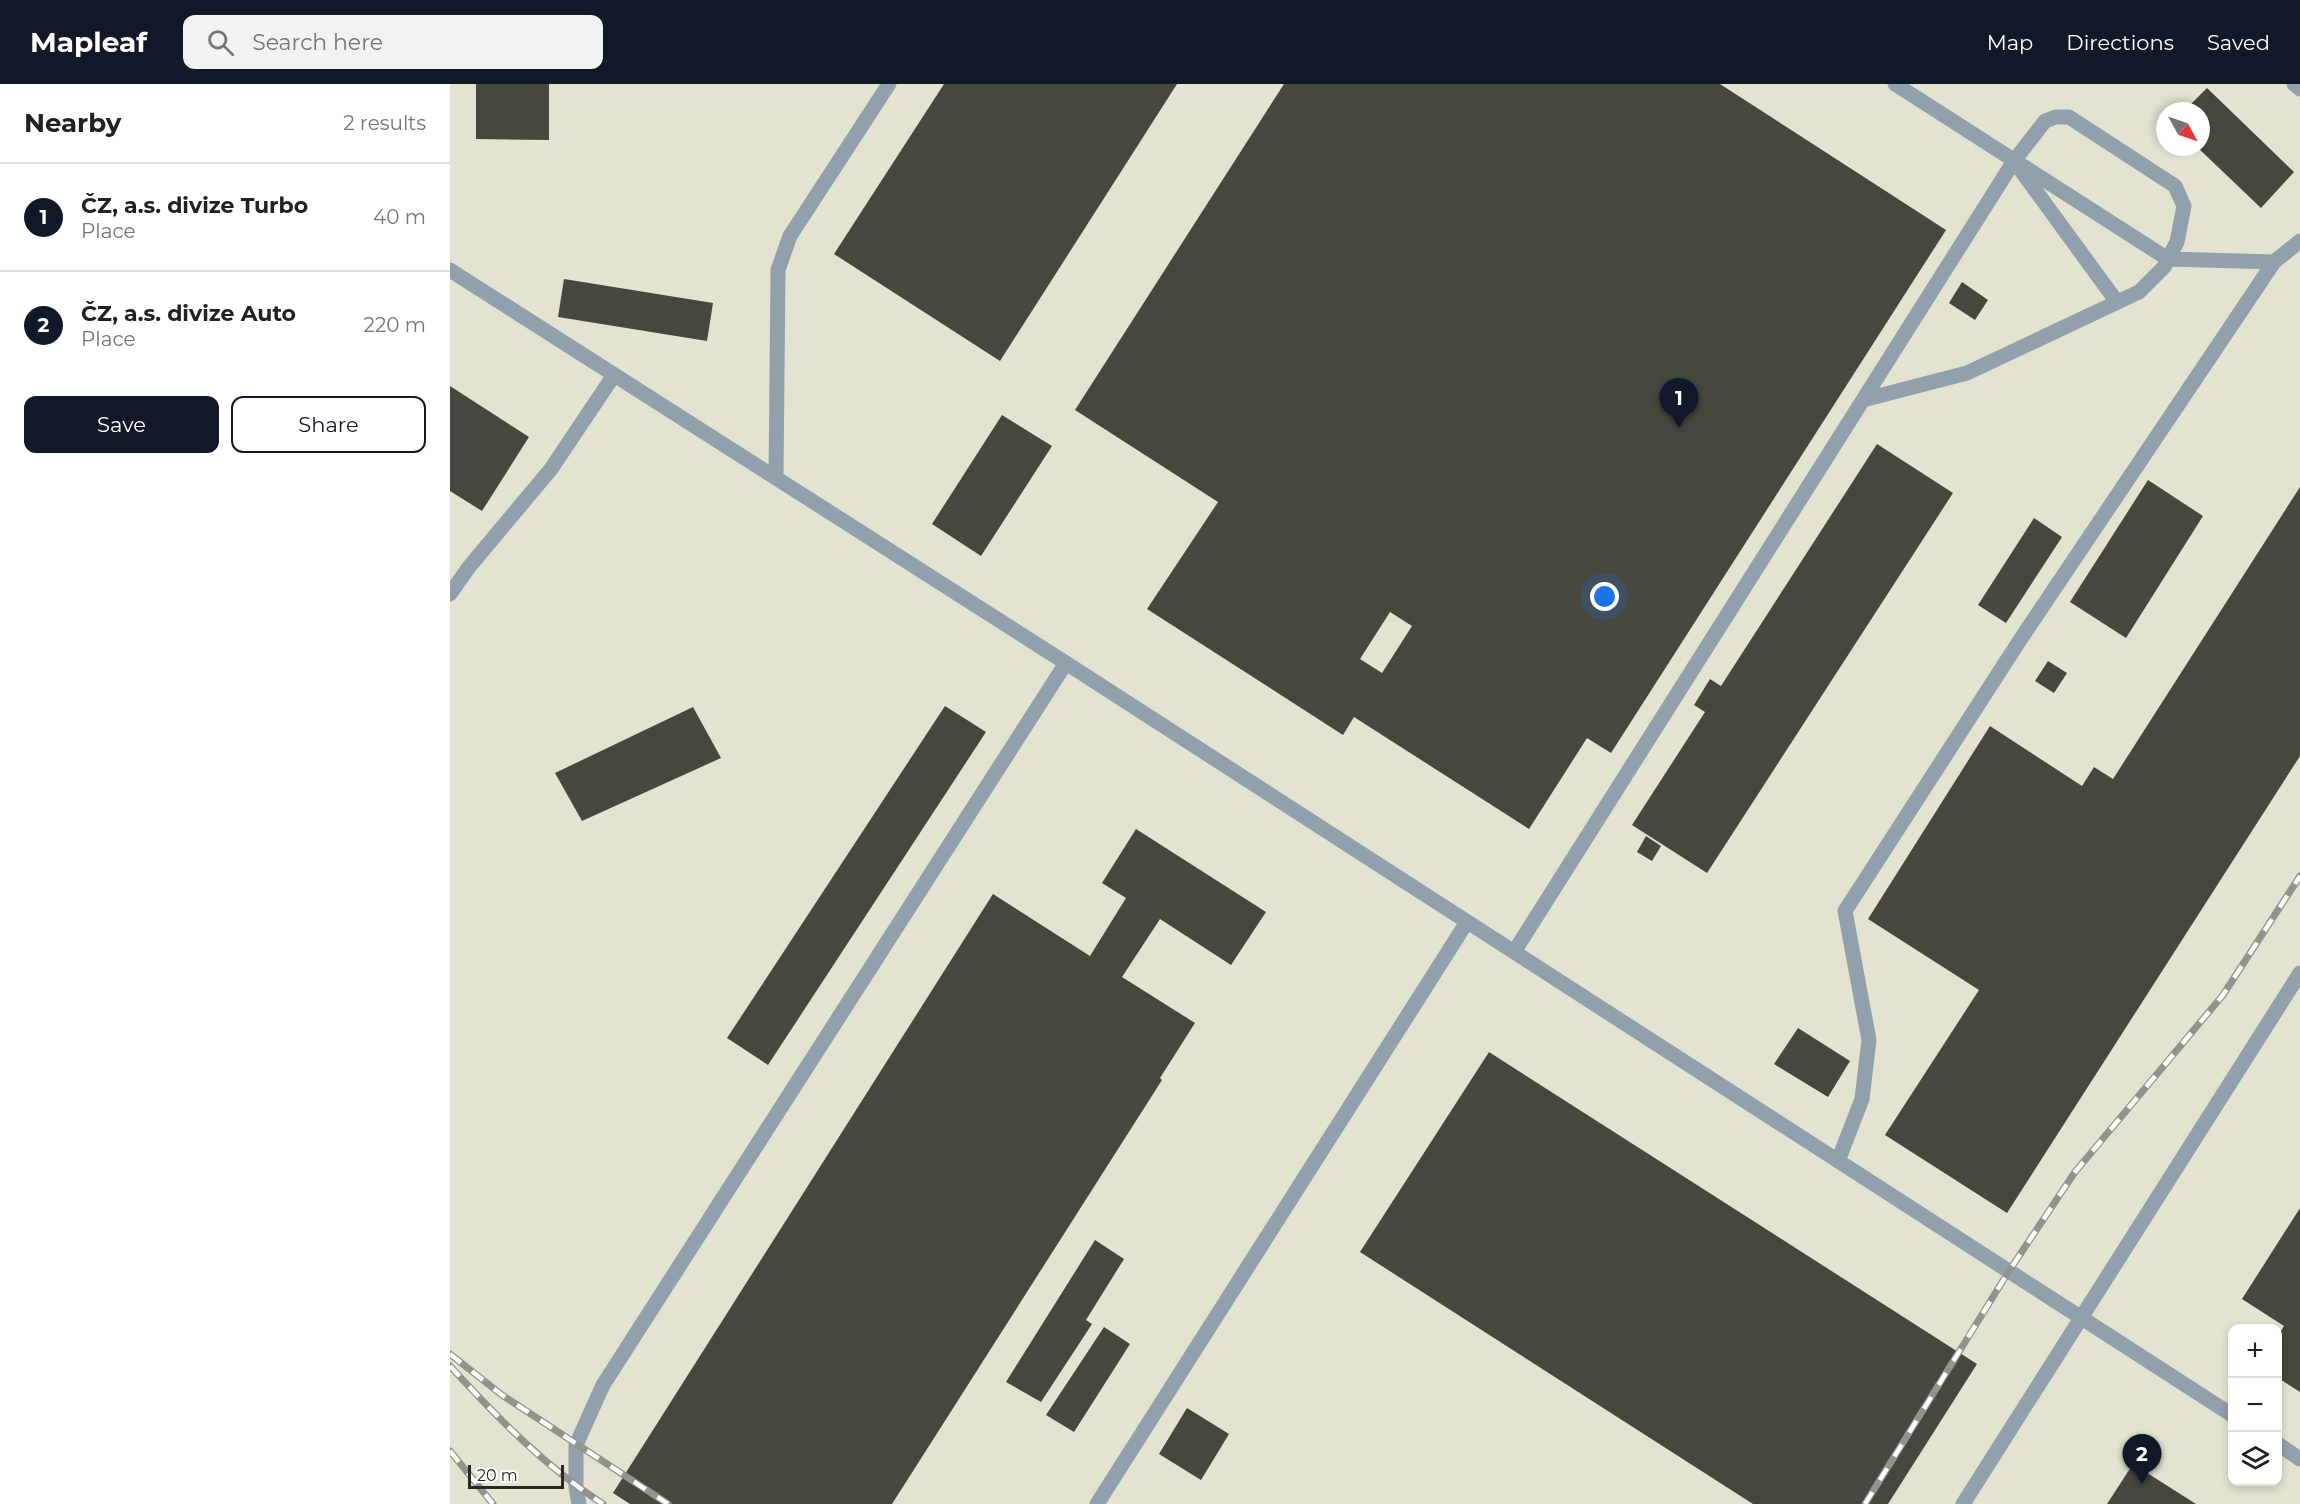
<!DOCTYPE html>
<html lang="en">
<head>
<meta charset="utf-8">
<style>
	body { margin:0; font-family:Montserrat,sans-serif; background:#f2f2f2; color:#202124 }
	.controls { position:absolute; right:18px; bottom:18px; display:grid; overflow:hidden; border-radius:12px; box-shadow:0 3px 9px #0003 }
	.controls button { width:54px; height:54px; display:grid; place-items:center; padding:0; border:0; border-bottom:2px solid #e0e0e0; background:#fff; color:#202124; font:30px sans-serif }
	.compass { position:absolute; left:1706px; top:18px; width:54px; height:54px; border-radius:50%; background:#fff; box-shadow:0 3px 9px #0003; rotate:130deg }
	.scale { position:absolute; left:18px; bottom:15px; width:96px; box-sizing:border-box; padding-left:6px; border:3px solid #272724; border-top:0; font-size:16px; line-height:21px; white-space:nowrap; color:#272724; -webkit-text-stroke:4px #fff; paint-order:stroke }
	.you { position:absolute; left:1155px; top:513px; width:21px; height:21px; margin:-15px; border:4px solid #fff; border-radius:50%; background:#1a73e8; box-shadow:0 0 0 9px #1a73e833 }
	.badge { display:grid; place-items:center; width:39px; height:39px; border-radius:50%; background:#111827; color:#fff; font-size:20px; font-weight:700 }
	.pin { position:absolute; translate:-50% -50px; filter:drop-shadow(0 2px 3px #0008) }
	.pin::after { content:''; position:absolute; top:32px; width:21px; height:18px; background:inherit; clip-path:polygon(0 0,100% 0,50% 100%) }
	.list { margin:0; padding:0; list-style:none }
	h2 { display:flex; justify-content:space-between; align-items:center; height:78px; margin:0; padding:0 24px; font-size:26px }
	h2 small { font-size:20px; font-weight:400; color:#757577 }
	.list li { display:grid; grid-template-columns:39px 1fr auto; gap:18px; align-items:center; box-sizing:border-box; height:108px; padding:0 24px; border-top:2px solid #e0e0e0 }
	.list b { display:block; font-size:22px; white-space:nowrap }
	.list p { margin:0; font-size:20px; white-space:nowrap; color:#757577 }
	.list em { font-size:20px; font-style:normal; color:#757577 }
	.actions { display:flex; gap:12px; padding:18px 24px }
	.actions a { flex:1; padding:14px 0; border:2px solid #111827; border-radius:12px; text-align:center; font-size:21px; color:#111827 }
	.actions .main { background:#111827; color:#fff }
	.icon { flex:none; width:33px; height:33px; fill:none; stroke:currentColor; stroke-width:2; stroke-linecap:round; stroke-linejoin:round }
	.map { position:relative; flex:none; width:1850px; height:1420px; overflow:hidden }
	header { display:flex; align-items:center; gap:36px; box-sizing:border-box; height:84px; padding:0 30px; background:#111827; color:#fff }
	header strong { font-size:28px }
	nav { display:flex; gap:33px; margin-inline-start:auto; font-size:21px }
	.search { width:420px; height:54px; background:#f2f2f2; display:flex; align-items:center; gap:15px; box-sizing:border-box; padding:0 21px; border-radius:12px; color:#757577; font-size:22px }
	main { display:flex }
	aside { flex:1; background:#fff }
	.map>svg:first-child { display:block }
</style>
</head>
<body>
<header>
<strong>Mapleaf</strong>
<div class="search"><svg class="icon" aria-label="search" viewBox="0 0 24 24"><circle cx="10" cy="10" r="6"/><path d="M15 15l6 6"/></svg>Search here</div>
<nav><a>Map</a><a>Directions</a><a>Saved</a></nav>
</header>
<main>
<aside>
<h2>Nearby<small>2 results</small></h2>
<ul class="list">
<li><span class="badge">1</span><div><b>ČZ, a.s. divize Turbo</b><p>Place</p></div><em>40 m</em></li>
<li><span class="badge">2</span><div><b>ČZ, a.s. divize Auto</b><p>Place</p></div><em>220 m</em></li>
</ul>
<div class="actions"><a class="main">Save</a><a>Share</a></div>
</aside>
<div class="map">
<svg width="1850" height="1420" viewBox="0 0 1850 1420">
	<rect width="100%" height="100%" fill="#eeeee5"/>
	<path fill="#e4e3d2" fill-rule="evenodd" d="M0,0H1850V1420H0ZM1715,27H1751V63H1715ZM1782,1244H1828V1398H1782Z"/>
	<path fill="#47463f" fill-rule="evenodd" d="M26,0H99V56L26,55Z
		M494,0H727L550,277L384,170Z
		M834,0H1270L1496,146L1161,669L1137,654L1079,745L904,633L893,651L697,525L768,418L625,326ZM940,528L962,542L932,589L910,575Z
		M1757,4L1844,88L1811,124L1747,63H1751V27H1734Z
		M114,195L263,219L257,257L108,233Z
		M1512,198L1538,216L1525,236L1499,219Z
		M0,302L79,353L32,427L0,407Z
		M552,331L602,362L531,472L482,440Z
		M1427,360L1503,409L1257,789L1182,741L1255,628L1244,621L1260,595L1271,602Z
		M1698,396L1753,432L1676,554L1620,518Z
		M1850,403V672L1557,1129L1435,1051L1529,906L1418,835L1540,642L1632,702L1644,683L1663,695Z
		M1584,434L1612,453L1556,539L1528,521Z
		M1598,577L1617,589L1604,609L1585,597Z
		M495,622L536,648L318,981L277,954Z
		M243,623L271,674L132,737L105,689Z
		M686,745L816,828L781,881L710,835L672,893L745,939L710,994L712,996L442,1420H180L163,1409L543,810L640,872L676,814L652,799Z
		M1196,752L1211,762L1202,777L1187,768Z
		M1348,944L1400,977L1378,1013L1324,980Z
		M1039,968L1527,1280L1438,1420H1303L910,1168Z
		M1850,1124V1308L1828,1294V1252L1834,1242L1792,1215Z
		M645,1156L674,1175L636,1236L642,1240L591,1318L556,1298Z
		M654,1243L680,1260L624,1348L596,1331Z
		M737,1324L779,1350L751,1396L709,1370Z
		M1683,1380L1746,1420H1657Z"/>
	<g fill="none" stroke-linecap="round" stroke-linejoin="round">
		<path stroke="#92a0ac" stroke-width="15" d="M1445,0L1718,175L1824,178
			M1844,0L1850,5
			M0,186L616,579L1782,1331
			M1413,316L1517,289L1689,208L1714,183L1727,158L1734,122L1725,102L1619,33H1606L1595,37L1564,77
			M326,393L328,186L340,152L439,0
			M0,510L19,483L101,385L164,291
			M1064,868L1564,77L1667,218
			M1388,1077L1412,1015L1419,956L1395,827L1570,556L1824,178L1850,157
			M1828,1360L1850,1375
			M129,1420L126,1403V1361L153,1301L616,579
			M647,1420L1017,838
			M1513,1420L1850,889"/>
		<g stroke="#93938d" stroke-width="7">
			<path id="rail" d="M0,1270L52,1311L218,1420
				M0,1282C47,1333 94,1382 153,1420
				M0,1367L43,1420
				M1415,1420L1559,1187L1625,1088L1773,911L1850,792"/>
		</g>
		<use href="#rail" stroke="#fff" stroke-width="4.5" stroke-dasharray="14" stroke-linecap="butt"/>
	</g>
</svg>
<div class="controls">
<button>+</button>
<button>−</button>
<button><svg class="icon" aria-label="layers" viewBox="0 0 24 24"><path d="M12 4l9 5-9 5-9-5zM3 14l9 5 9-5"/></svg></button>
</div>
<svg class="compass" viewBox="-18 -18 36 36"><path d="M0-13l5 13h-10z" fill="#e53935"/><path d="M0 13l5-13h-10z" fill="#757577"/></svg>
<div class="scale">20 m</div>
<div class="you"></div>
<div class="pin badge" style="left:1229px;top:344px">1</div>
<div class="pin badge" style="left:1692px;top:1400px">2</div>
</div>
</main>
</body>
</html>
